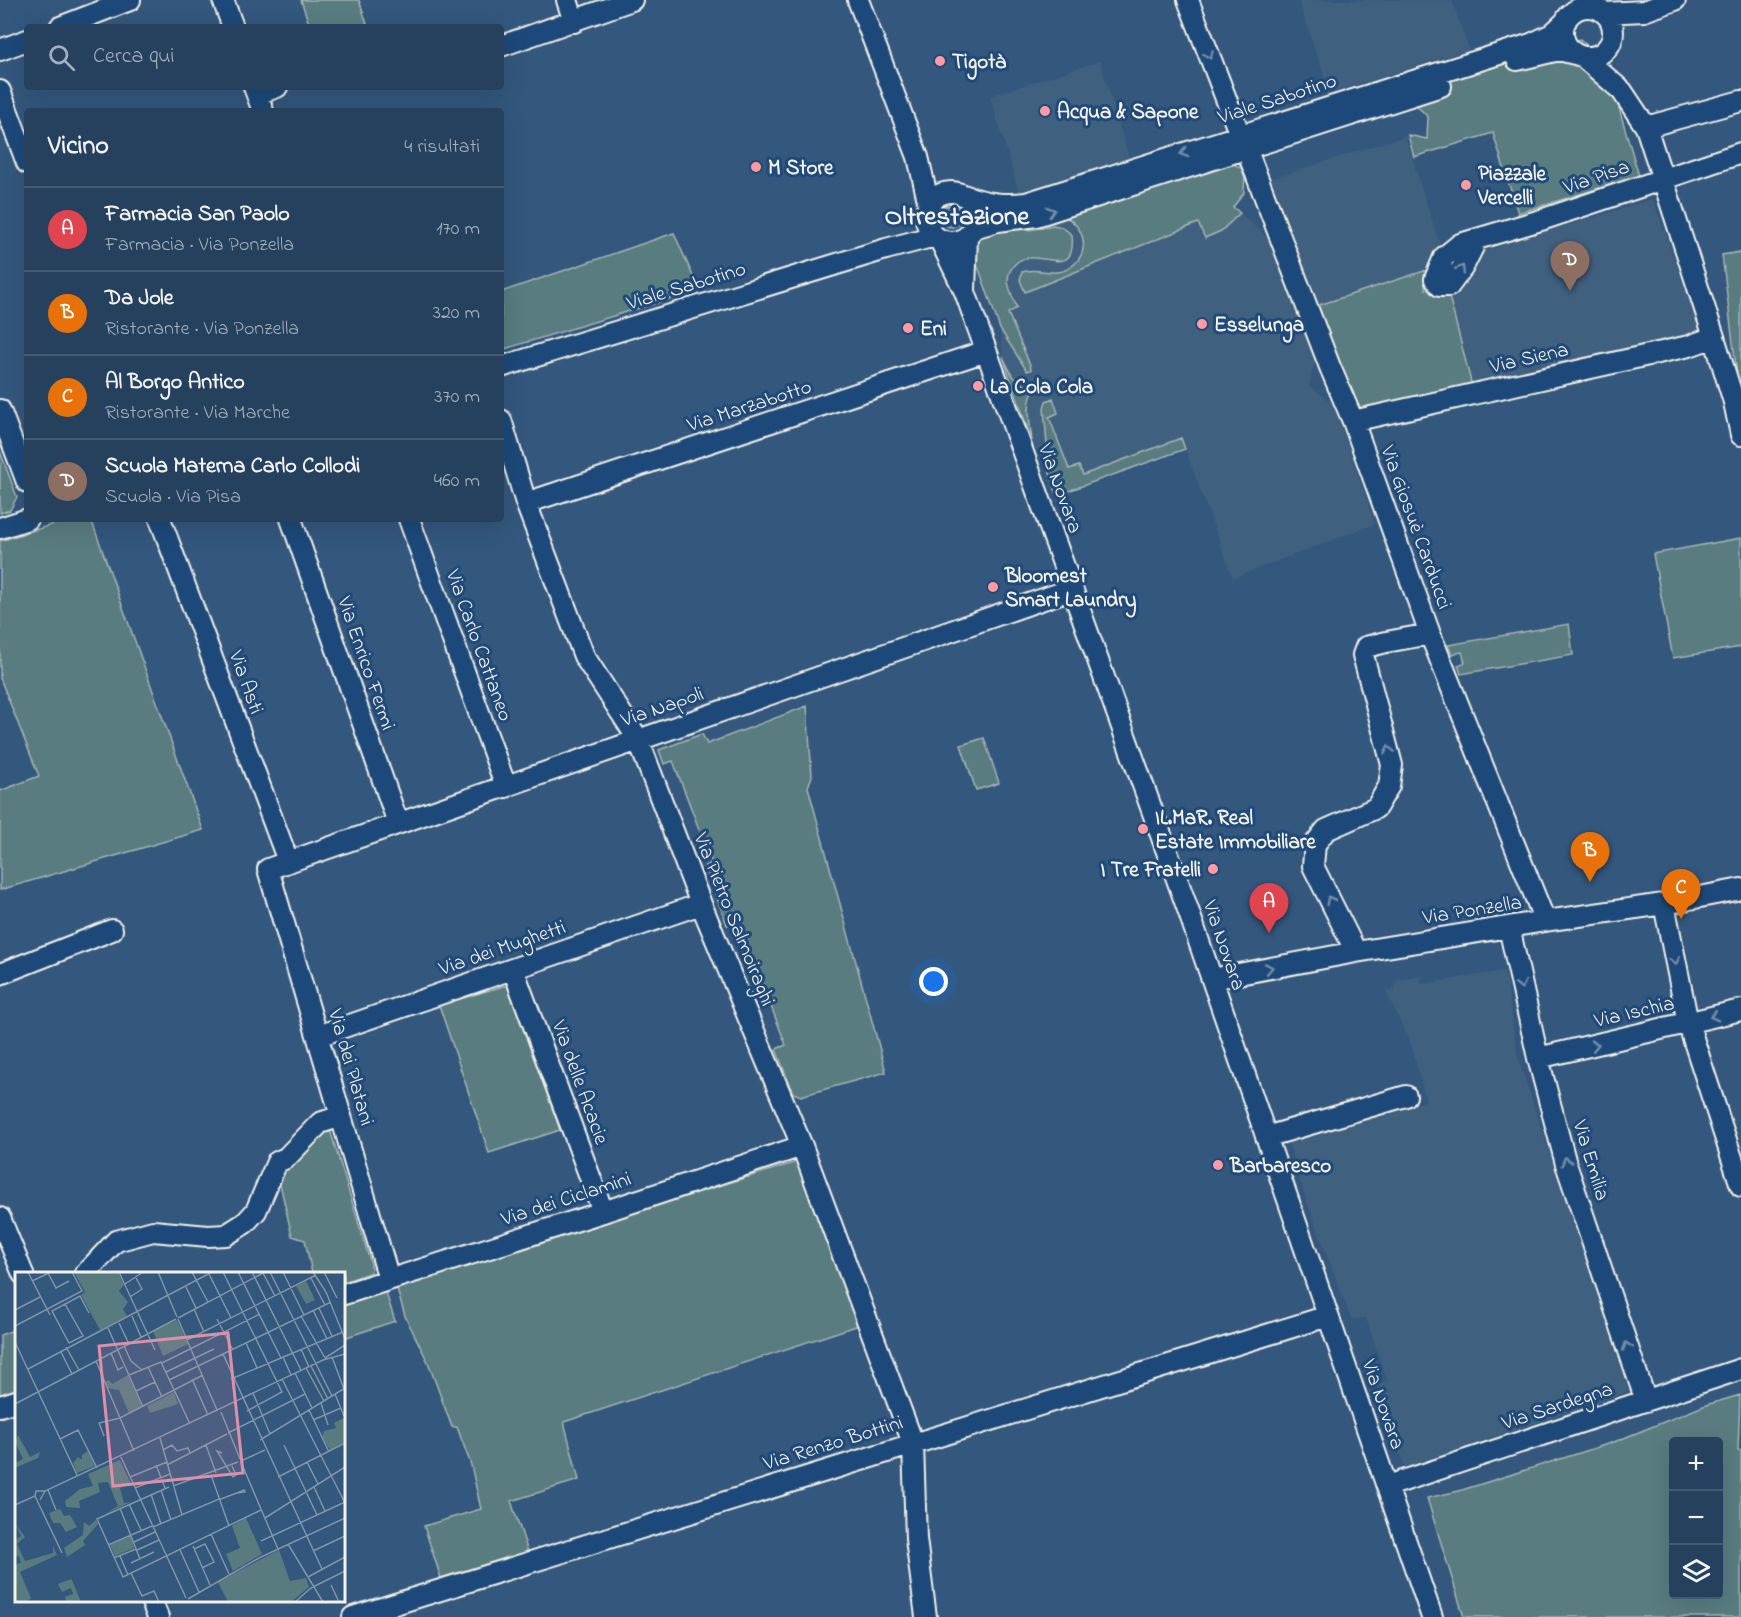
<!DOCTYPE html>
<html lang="it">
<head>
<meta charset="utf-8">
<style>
	body { margin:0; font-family:"Indie Flower",sans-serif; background:#324c67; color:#f1f3f6 }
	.controls { position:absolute; right:18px; bottom:18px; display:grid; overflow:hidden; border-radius:6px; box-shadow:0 6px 24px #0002 }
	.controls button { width:54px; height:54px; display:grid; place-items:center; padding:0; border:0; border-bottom:2px solid #425a73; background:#26415e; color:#f1f3f6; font:30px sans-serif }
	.you { position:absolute; left:934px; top:982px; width:21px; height:21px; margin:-15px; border:4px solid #fff; border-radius:50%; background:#1a73e8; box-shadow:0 0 0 9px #1a73e833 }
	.badge { display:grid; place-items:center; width:39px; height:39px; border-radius:50%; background:#ff9aa2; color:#fff; font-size:20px; font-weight:700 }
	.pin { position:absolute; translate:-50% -50px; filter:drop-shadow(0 2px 3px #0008) }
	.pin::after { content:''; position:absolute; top:32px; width:21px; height:18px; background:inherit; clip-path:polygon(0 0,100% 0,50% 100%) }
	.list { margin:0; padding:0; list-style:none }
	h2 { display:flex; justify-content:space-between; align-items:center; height:78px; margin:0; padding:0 24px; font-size:26px }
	h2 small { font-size:20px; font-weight:400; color:#a4afbc }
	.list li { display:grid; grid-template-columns:39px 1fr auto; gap:18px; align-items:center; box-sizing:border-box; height:84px; padding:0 24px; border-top:2px solid #425a73 }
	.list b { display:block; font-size:22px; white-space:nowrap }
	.list p { margin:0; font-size:20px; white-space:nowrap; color:#a4afbc }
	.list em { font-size:20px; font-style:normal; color:#a4afbc }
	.icon { flex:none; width:33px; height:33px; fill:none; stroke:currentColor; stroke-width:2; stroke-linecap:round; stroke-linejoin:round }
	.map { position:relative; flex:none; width:1741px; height:1617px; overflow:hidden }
	.search { position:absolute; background:#26415e; box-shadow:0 6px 24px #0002; left:24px; top:24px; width:480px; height:66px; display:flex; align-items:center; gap:15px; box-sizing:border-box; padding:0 21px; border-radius:6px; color:#a4afbc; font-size:22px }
	.panel { position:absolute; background:#26415e; box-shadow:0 6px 24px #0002; left:24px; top:108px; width:480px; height:414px; border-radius:6px }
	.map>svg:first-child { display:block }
</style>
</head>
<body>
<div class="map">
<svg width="1741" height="1617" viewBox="0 0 1741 1617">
	<rect width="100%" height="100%" fill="#33577d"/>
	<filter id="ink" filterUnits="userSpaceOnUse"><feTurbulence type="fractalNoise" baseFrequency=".0167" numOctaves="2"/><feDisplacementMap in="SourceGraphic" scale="12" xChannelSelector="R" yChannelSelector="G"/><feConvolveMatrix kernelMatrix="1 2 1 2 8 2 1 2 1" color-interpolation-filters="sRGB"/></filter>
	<g filter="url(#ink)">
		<path fill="#41607f" d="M1298,0H1452L1469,50L1330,93Z
			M1100,61L1129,158L1019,192L990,96Z
			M1405,136L1441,248L1427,270L1316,306L1267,180Z
			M1236,165L1245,171L1244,193L1233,207L1267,237L1315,360L1309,386L1333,403L1375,524L1233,578L1185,449L1057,495L1049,470L1032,441L1003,357L1000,329L979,269L971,256L982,235Z
			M1650,200L1654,202L1700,329L1695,337L1472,386L1449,296L1459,287L1476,253Z
			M1505,971L1518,1058L1629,1391L1405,1467L1376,1385L1387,1381L1366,1318L1351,1319L1303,1191L1287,1138L1426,1101L1411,1044L1385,990L1395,989V981L1420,976L1421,984Z"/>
		<path fill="#587b80" stroke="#a6b6b4" stroke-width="1.5" fill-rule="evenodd" d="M301,0H359L368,27H310Z
			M1580,39L1605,61L1639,176L1518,213L1493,133L1414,157L1408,135L1427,139L1428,117L1416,105L1404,104L1402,95Z
			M1224,163L1236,165L1245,171L1244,193L1233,207L1240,213L1221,231L1205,238L1198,223L1025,292L1020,280L1022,272C1038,266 1054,278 1069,268C1094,253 1084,221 1058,214Z
			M940 216a11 11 0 1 1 22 0a11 11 0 1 1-22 0Z
			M1053,225L1062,227L1072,235C1077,285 1034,243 1015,264C1010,269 1008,274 1008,281C1009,290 1014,300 1017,308L1008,313L1030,365L1031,370L1027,371L1000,329L979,269L971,256C978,233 987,233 1008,226C1025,233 1036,229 1053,225Z
			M674,233L699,290L501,350V292Z
			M1741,252V383H1738L1722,255Z
			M1427,270L1425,289L1449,296L1472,386L1367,411L1354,403L1316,306Z
			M1003,357C1012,374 1013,384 1035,387C1025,405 1030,422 1032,441Z
			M1053,398L1058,413L1049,417L1069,469L1079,466L1083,475L1181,438L1185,449L1057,495L1049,470L1044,408L1046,401Z
			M0,451L17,497L10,510L0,513Z
			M70,519H91L203,830L0,890V791L39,776L0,678V541Z
			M1741,538V647L1673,658L1653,554Z
			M1569,624L1573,655L1461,674L1458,665L1465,663L1462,652L1452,654L1448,645Z
			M807,706L812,776L808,787L886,1072L801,1096L793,1093L776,1049L786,1045L738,921L727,925L705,866L712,863L673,761L664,764L659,750L702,734L707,744Z
			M984,738L999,783L976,790L961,745Z
			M507,985L560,1130L489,1153L439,1005Z
			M330,1130L371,1264V1272L344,1282V1274L312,1273L305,1240L292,1236L277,1171L287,1163L299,1160L320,1133Z
			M800,1161L859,1325L564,1422L579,1480L511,1501L528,1552L441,1578L424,1526L481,1509L471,1465L457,1427H452L428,1362L405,1316L396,1286Z
			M385,1290L395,1321L344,1338V1303Z
			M16,1329V1389L0,1395V1335Z
			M1740,1395L1738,1450L1741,1451V1617H1464L1427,1498L1459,1491L1614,1442L1706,1405ZM1674,1442H1718V1594H1674Z"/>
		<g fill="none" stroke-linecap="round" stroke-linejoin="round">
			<g stroke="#f4f1e8" stroke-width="24">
				<path id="minor" d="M223,0L233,27
					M567,0L574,22
					M858,0L918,157L929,205
					M1188,0L1240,135
					M1563 32a25 25 0 1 1 50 0a25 25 0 1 1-50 0Z
					M1604,13L1644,11L1675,0
					M60,27L130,0
					M501,46L632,0
					M0,50L27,40
					M1583,57L1622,91L1646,127L1714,337L1734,402L1741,435
					M1517,60L1559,50L1575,54
					M254,87L263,111
					M0,91L27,163
					M257,94L277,87
					M1646,127L1741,101
					M1246,148L1330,367L1353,421L1430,634L1545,921
					M926 217a25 25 0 1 1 50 0a25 25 0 1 1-50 0Z
					M963,195C985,203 1003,206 1026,203L1531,44L1552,34L1566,21
					M973,228L998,221L1036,216L1441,86
					M1477,239L1463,267L1449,286H1440L1435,279L1444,257L1460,244L1541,220L1741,153
					M940,240L965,292L1187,907L1432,1617
					M965,289L967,237
					M501,367L886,249L935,236
					M0,410L27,482
					M501,420L526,503L584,656L638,739L701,904L802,1146L913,1443L916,1539L926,1617
					M1353,421L1689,346L1714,337
					M526,503L986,351
					M160,519L288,861
					M291,519L398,823
					M409,519L506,787
					M0,528L28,519
					M1664,904L1688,1023L1741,1186
					M1509,927L1538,1058L1566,1164L1646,1401
					M1356,952L1313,866L1315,844L1326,830L1376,808L1389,786L1392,765L1363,655L1366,647L1386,642L1430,634
					M513,969L603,1212
					M0,974L112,930
					M1212,979L1356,952L1545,921L1664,904L1741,889
					M318,1036L701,904
					M1538,1058L1741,1010
					M1266,1137L1406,1096
					M0,1218L23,1274
					M85,1274L116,1241L153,1231L208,1236L226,1235L245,1223L256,1211L277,1162L286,1158L320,1123L341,1116
					M389,1279L268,869L1072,589
					M344,1294L603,1212L802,1146
					M0,1406L16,1401
					M1388,1486L1741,1369
					M151,1600L158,1617
					M353,1617L1328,1316"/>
			</g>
			<use href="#minor" stroke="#1f4a7a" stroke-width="20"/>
		</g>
		<defs><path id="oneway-chevron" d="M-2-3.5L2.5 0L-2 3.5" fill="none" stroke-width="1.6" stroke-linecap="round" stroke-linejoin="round" transform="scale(1.5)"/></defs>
		<g stroke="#748da6">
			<use href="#oneway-chevron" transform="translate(1209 55) rotate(69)"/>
			<use href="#oneway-chevron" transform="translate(1184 153) rotate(162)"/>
			<use href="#oneway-chevron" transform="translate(1051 211) rotate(-17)"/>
			<use href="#oneway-chevron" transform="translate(1461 269) rotate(-58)"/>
			<use href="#oneway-chevron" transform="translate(1389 750) rotate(-102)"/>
			<use href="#oneway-chevron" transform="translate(1330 900) rotate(-116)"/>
			<use href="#oneway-chevron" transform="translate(1675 961) rotate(79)"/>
			<use href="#oneway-chevron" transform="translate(1269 968) rotate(-11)"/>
			<use href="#oneway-chevron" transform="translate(1521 985) rotate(77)"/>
			<use href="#oneway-chevron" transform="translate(1714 1016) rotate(166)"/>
			<use href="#oneway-chevron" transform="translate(1595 1045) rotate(-13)"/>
			<use href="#oneway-chevron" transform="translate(1566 1161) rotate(-106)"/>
			<use href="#oneway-chevron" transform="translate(1627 1346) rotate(-108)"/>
		</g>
	</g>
	<g fill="#ff9aa2" stroke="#1f4a7a" stroke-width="2">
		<circle cx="940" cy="61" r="6"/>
		<circle cx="1045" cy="111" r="6"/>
		<circle cx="756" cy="167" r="6"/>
		<circle cx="1466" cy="185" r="6"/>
		<circle cx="1202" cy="324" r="6"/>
		<circle cx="908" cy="328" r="6"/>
		<circle cx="978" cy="386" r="6"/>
		<circle cx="993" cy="587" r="6"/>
		<circle cx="1143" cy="829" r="6"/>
		<circle cx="1213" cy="869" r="6"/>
		<circle cx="1218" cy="1165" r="6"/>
	</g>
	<g text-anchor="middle" stroke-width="6" stroke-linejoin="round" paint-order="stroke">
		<g font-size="21" font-weight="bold" fill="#f4f1e8" stroke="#1f4a7a" text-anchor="start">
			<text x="952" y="68">Tigotà</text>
			<text x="1057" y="118">Acqua &amp; Sapone</text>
			<text x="768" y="174">M Store</text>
			<text x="1478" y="180">Piazzale<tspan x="1478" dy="24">Vercelli</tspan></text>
			<text x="1214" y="331">Esselunga</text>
			<text x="920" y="335">Eni</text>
			<text x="990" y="393">La Cola Cola</text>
			<text x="1005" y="582">Bloomest<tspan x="1005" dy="24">Smart Laundry</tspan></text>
			<text x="1155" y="824">IL.MaR. Real<tspan x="1155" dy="24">Estate Immobiliare</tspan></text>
			<text x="1201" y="876" text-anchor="end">I Tre Fratelli</text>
			<text x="1230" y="1172">Barbaresco</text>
		</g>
		<g font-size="21" fill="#f4f1e8" stroke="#1f4a7a">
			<text transform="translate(1277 98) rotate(-18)" y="7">Viale Sabotino</text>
			<text transform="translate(1596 176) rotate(-19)" y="7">Via Pisa</text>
			<text transform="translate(686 285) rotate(-17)" y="7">Viale Sabotino</text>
			<text transform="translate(1529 357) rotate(-13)" y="7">Via Siena</text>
			<text transform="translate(749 405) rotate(-18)" y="7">Via Marzabotto</text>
			<text transform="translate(1061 488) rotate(70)" y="7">Via Novara</text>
			<text transform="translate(1417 527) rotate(70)" y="7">Via Giosuè Carducci</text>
			<text transform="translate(480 645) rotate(70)" y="7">Via Carlo Cattaneo</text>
			<text transform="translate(367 663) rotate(71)" y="7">Via Enrico Fermi</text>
			<text transform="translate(247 682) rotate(70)" y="7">Via Asti</text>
			<text transform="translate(662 706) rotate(-19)" y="7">Via Napoli</text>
			<text transform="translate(1472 909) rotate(-9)" y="7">Via Ponzella</text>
			<text transform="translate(735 919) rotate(68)" y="7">Via Pietro Salmoiraghi</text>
			<text transform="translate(1225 945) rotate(71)" y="7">Via Novara</text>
			<text transform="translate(502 947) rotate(-19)" y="7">Via dei Mughetti</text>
			<text transform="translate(1634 1011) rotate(-13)" y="7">Via Ischia</text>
			<text transform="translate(352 1067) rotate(74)" y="7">Via dei Platani</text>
			<text transform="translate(581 1082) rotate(70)" y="7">Via delle Acacie</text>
			<text transform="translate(1592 1160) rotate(73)" y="7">Via Emilia</text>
			<text transform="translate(566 1198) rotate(-18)" y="7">Via dei Ciclamini</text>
			<text transform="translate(1384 1404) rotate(71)" y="7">Via Novara</text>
			<text transform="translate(1557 1405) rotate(-18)" y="7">Via Sardegna</text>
			<text transform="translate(833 1442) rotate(-17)" y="7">Via Renzo Bottini</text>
		</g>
		<g font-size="27" font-weight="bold" fill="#f4f1e8" stroke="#1f4a7a">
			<text x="957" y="224">Oltrestazione</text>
		</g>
	</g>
	<g transform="translate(15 1272)">
		<rect width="330" height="330" fill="#33577d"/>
		<path d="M59,0H103L109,13L104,19L113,30L108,37L112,44L85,58L66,23L70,20ZM291,9L300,28L291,32L281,14ZM162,48L173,72L148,84L138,59ZM113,103L127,135L114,141L104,118L93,116L90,110L94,108L97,112ZM159,120L163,132L135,141L132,134ZM329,146L330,170L315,178L307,165L309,159L321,156L319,151ZM3,163L15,185L25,180L23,186L0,196V191L8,187L0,170ZM73,179L80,194L62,201L58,191L63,185L67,188V183ZM105,188L116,212L105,216L109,231L116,230L90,242L103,234L93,210L83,211L85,220L64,229L65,236L51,235L50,229L65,217L78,214L73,202ZM45,237L49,244L55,243L62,255L51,260L45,251H38L34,241ZM231,246L247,282L218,299L211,282L225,276L217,254ZM81,248L83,252L68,269L70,273L52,285L49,276L68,263L69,250L74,254ZM0,251L10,265L2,272L10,289L38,281V274L42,283L5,300L16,326L12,330H0V292L6,291L4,284L0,285V268L6,264ZM116,264L119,276L100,284L95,273ZM264,278L275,309L291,306L294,315L276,330H213L203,310ZM56,307L57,308L66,330H51L50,325L58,322L56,316L47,320L43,312Z" fill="#587b80"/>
		<path fill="none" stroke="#8095a8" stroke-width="1.5" d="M13,0L35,43M104,0L140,78M143,0L162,45M177,0L193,30M193,0L216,46M208,0L267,120L232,139M223,0L266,86M237,0L286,98M255,0L317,124M268,0L289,43M298,0L311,20L330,67M309,0L322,26M33,1L41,16L54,9M248,1L260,24M296,6L310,33M17,9L34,1M110,12L128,0M171,15L181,36M115,25L127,17L121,6M50,32L68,64L54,71L37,39L65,24L74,41M304,36L317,64M179,37L189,60M0,38L25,25M298,38L312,67M117,44L126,65M286,44L310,86M163,46L250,0M163,47L202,138M202,47L218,78M104,51L114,72M0,54L67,19L57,0M93,56L128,135M172,68L301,3M0,70L62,203M231,71L242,96M109,74L116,89L127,98M51,75L64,98M286,77L294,95M46,80L57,102M96,81L103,98L108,95M208,82L307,297M268,85L276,103M317,85L329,117M310,86L330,73M81,89L119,179M147,91L245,42M296,94L313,127M133,95L147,125M291,96L309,129M13,97L197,0M151,100L199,77M280,101L297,136M114,103L146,90L175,152M177,107L193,143M216,107L328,60M267,107L330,231M154,108L316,30M121,119L140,110M238,121L255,162M320,122L329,144M306,131L313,153M0,132L161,47M294,138L314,180M206,140L225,187M298,148L326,136M213,161L290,122M89,164L84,151L105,146L188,103M145,166L167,243M45,167L63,158L82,196M245,168L330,116M191,173L201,201M269,173L302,243M148,178L157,173L162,179L173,176L175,181M207,181L202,179L218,205L221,203L217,194M106,185L171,326M226,189L250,178M226,190L263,277M292,190L303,212M141,193L150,216M152,193L212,162M196,203L214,254M115,205L152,190M263,205L330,171M158,214L223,190M154,215L82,247L108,305L246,238M299,215L310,239M120,216L155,202M33,218L41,238M146,218L156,248M136,222L146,252M20,224L47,281M25,228L30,219L308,88L330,82M114,232L126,258M0,233L20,224L21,219H30M105,236L125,287M250,246L330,195M138,255L204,227H206L219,222L222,221L229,218L230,220L222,221M196,262L214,302M246,269L330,230M119,270L140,260M273,272L308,330M93,273L137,254M178,274L195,313M179,277L190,272L199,290L187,296M122,278L144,268M165,278L184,320M298,279L330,264M105,284L113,303M99,286L121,277M116,291L139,280M116,301L127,324L139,319L144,330M293,305L330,285M316,313L324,330M173,327L244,286L330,246M280,330L296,316L330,299"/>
		<path fill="#de8fa9" fill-opacity="0.15" stroke="#de8fa9" stroke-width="3" d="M213,61L228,201L98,214L84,74Z"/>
		<rect width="330" height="330" fill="none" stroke="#f4f1e8" stroke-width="3"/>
	</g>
</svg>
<div class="controls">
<button>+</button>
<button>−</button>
<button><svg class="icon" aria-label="layers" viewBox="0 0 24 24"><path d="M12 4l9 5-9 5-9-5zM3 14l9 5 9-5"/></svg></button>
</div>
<div class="you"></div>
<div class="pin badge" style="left:1269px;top:933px;background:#e0444e">A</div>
<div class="pin badge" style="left:1590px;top:882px;background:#e8710a">B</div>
<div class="pin badge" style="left:1681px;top:919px;background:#e8710a">C</div>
<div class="pin badge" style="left:1570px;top:291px;background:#8d6e63">D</div>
<div class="search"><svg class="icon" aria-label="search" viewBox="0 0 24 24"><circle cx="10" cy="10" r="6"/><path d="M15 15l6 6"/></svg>Cerca qui</div>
<section class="panel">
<h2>Vicino<small>4 risultati</small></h2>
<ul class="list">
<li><span class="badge" style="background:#e0444e">A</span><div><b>Farmacia San Paolo</b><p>Farmacia · Via Ponzella</p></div><em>170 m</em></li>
<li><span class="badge" style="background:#e8710a">B</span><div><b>Da Jole</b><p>Ristorante · Via Ponzella</p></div><em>320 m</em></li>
<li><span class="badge" style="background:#e8710a">C</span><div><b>Al Borgo Antico</b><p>Ristorante · Via Marche</p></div><em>370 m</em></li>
<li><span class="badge" style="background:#8d6e63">D</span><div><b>Scuola Materna Carlo Collodi</b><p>Scuola · Via Pisa</p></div><em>460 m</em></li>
</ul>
</section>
</div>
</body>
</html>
